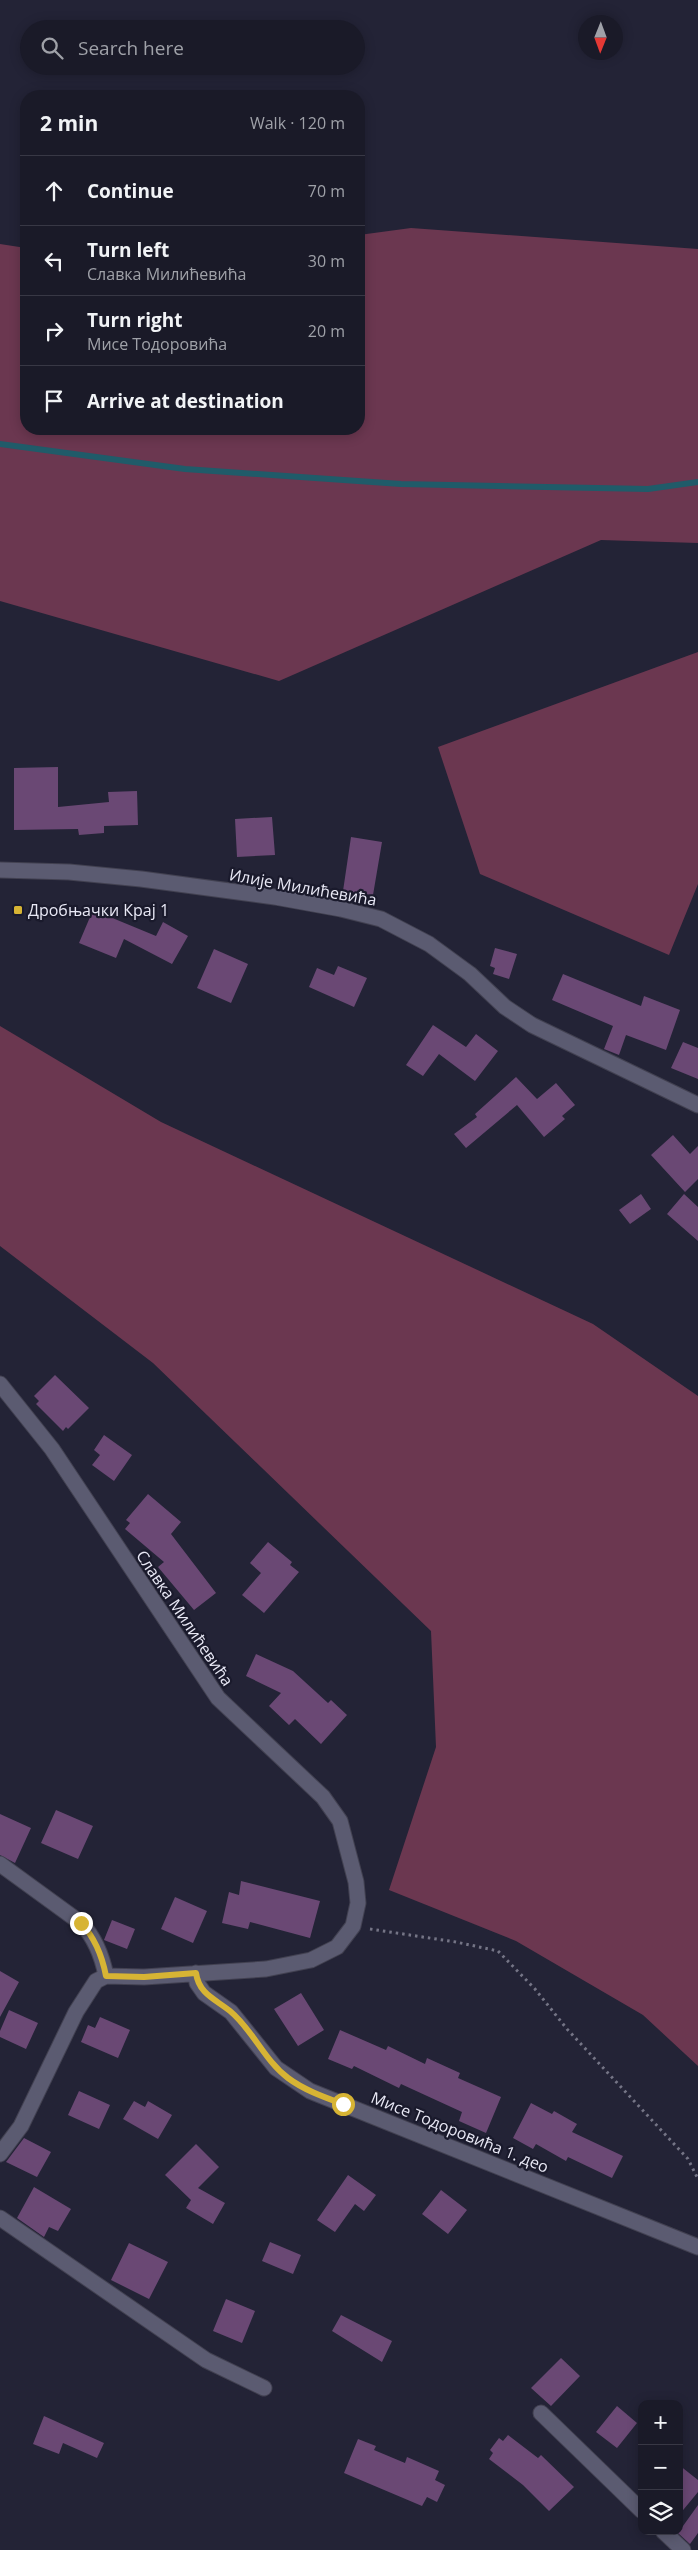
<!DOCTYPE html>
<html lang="en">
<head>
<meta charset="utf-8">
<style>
	body { margin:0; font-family:"Open Sans",sans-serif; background:#272734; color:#f1f3f6 }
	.controls { position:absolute; right:15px; bottom:15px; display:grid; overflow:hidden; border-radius:10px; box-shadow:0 2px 12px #0003 }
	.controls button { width:45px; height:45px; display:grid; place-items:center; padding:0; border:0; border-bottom:1px solid #383845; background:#1a1a28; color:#f1f3f6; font:25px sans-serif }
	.compass { position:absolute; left:578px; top:15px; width:45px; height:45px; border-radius:50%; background:#1a1a28; box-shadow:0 2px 12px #0003; rotate:181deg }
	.stop { position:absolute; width:15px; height:15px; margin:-11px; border:4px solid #d7b434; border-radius:50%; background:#fff }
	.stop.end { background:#d7b434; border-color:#fff; box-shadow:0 1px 5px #0008 }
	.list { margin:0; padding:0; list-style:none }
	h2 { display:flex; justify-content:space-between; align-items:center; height:65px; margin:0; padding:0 20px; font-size:21px }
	h2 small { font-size:16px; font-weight:400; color:#9fa1a8 }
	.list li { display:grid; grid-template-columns:32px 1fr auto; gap:15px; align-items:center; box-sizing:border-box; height:70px; padding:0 20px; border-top:1px solid #383845 }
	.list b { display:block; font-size:19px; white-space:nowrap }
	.list p { margin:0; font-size:16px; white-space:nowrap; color:#9fa1a8 }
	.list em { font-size:16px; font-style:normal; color:#9fa1a8 }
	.icon { flex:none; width:28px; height:28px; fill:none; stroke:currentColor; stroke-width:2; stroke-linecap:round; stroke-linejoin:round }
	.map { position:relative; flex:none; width:698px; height:2550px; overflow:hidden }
	.search { position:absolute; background:#1a1a28; box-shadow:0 2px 12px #0003; left:20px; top:20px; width:345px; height:55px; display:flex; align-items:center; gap:12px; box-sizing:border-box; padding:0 18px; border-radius:28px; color:#9fa1a8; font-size:19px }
	.panel { position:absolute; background:#1a1a28; box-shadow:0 2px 12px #0003; left:20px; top:90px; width:345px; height:345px; border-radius:20px }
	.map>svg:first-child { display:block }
</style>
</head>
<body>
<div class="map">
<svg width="698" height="2550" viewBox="0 0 698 2550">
	<rect width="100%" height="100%" fill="#232336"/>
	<path fill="#6b3750" d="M411,228L698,249V543L601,540L279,681L0,601V244L26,248V429H359V235Z
		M698,652V884L669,955L480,874L438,747Z
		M0,1026L161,1122L593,1324L698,1396V2066L643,2015L516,1941L389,1890L436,1747L431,1631L153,1363L0,1246Z"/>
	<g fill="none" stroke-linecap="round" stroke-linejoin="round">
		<path stroke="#205b69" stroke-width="6" d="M0,444L185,469L401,484L648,489L698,482"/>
	</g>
	<path fill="#6a4874" d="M58,767V807L109,802L108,792L137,791L138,825L104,826V833L79,835L78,829L14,830V768Z
		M272,817L275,855L237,857L235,819Z
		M351,837L382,842L373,895L343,891Z
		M93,910L156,936L163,922L188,936L172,964L124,939L116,958L79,943Z
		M495,948L517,954L509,979L493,974L495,968L490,966Z
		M214,949L248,964L231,1003L197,988Z
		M338,966L367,978L354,1007L309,987L317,968L334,975Z
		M563,974L641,1006L644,996L680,1010L666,1050L626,1035L619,1055L604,1049L613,1026L552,1000Z
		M433,1025L466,1047L476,1034L498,1051L475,1081L439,1054L423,1076L406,1065Z
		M683,1042L698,1048V1079L671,1068Z
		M516,1077L537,1099L556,1083L575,1105L562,1116L565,1119L544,1137L517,1105L466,1148L454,1134L477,1117L475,1114Z
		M673,1135L690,1154L698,1146V1179L685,1192L651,1155Z
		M641,1194L651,1209L630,1224L619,1210Z
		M684,1194L698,1207V1241L667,1214Z
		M55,1375L89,1408L68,1429L66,1427L63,1431L36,1404L39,1401L34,1396Z
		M104,1435L132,1455L114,1481L92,1465L100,1455L94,1450Z
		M148,1494L181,1522L171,1534L216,1593L194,1610L158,1567L164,1562L125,1529L130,1523L126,1520Z
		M268,1542L292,1562L290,1565L299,1572L264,1613L242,1595L261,1573L250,1563Z
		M256,1654L293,1671L328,1703L331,1700L347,1715L321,1744L295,1719L289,1725L269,1706L281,1693L246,1676Z
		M56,1810L93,1826L78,1859L41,1843Z
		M0,1814L31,1828L15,1863L0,1855Z
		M241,1881L320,1901L310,1938L250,1922L248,1929L222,1923L229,1892L239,1895Z
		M175,1897L207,1911L193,1943L161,1929Z
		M112,1920L135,1929L127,1949L104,1940Z
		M0,1971L19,1982L0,2017Z
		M301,1993L324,2030L298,2046L274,2009Z
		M9,2010L38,2023L26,2049L0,2037V2031Z
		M100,2017L130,2030L118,2058L81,2042L88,2025L95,2028Z
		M340,2030L386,2050L388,2046L425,2064L427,2058L460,2073L458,2078L501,2097L486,2133L459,2121L462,2112L401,2084L399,2088L354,2066L352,2069L328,2059Z
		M79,2091L110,2105L99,2129L68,2115Z
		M134,2101L145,2107L148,2101L172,2115L158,2139L123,2119Z
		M531,2103L552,2114L554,2111L577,2124L572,2132L623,2156L612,2178L568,2157L566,2161L536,2144L533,2149L513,2138Z
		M24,2138L51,2152L37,2177L6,2162Z
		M196,2144L219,2167L198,2188L225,2203L213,2224L186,2208L191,2200L165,2175Z
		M348,2175L376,2195L364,2211L355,2204L335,2232L317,2220Z
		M34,2187L71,2209L58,2231L49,2227L44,2237L17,2218Z
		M441,2190L467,2210L448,2234L422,2214Z
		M270,2242L301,2255L293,2274L262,2261Z
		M129,2243L168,2262L149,2299L111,2280Z
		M226,2299L255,2311L242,2343L213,2331Z
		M341,2315L392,2341L382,2362L332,2331Z
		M561,2358L580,2376L551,2406L531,2388Z
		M617,2406L637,2423L617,2448L596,2432Z
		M44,2416L104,2443L97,2458L63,2443L59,2454L33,2444Z
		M508,2435L538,2458L541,2455L574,2487L549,2511L523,2485L489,2459L493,2453L490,2450L499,2438L503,2441Z
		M358,2439L376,2446L374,2450L405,2463L407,2457L439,2471L435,2480L445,2485L437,2502L427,2497L422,2506L344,2473Z
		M679,2465L698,2480V2492L679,2515Z
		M698,2505V2533L690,2544L678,2533Z"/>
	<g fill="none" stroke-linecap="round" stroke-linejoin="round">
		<g stroke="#424151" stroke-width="17">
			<path id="minor" d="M0,870L69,872L141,879L275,897L341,909L381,919L429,944L470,974L505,1007L532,1025L698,1105
				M0,1384L52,1449L218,1698L323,1797L340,1821L356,1882L358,1903L353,1926L337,1947L311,1960L266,1969L144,1977L106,1976L96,1981L76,2012L21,2126L0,2154
				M0,1864L81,1923C95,1938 102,1955 106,1976
				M196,1973L197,1983L204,1993L231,2012L276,2068L310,2091L698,2247
				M0,2218L206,2360L264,2388
				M541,2413L642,2511
				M663,2531L683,2550"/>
		</g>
		<path stroke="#757586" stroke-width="3" stroke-dasharray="2.5 4" stroke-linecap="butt" d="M370,1929L456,1942L498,1951L535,1989L567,2029L688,2159L698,2179"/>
		<use href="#minor" stroke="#5b5b71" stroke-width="15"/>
	</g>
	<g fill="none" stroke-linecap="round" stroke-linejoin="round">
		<path stroke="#d7b434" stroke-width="6" d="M81,1923C95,1938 102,1955 106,1976L144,1977L196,1973C199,1994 215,1999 230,2011C253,2030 264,2060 288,2078C304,2090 324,2097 343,2104"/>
	</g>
	<rect fill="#d7b434" stroke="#1a1a2c" stroke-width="2" x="13" y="905" width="10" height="10" rx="2.5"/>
	<g text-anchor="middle" stroke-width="4.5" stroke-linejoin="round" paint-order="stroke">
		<g font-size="16" fill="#e8e8f5" stroke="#1a1a2c">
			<text transform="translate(303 887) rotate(10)" y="6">Илије Милићевића</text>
			<text transform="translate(185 1618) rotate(56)" y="6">Славка Милићевића</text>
			<text transform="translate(460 2132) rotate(22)" y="6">Мисе Тодоровића 1. део</text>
		</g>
		<g font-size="16" fill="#e8e8f5" stroke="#1a1a2c" text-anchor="start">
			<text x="28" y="916">Дробњачки Крај 1</text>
		</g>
	</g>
</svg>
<div class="controls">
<button>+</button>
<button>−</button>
<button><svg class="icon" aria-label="layers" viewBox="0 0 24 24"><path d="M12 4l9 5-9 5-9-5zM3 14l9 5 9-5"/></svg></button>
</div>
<svg class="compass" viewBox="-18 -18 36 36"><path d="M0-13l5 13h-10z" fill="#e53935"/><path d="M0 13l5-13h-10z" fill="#9fa1a8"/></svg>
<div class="stop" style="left:343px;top:2104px"></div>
<div class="stop end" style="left:81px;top:1923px"></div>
<div class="search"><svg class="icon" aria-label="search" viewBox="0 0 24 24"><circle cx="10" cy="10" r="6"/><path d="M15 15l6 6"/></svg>Search here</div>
<section class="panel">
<h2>2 min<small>Walk · 120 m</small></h2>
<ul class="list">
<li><svg class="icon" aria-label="ahead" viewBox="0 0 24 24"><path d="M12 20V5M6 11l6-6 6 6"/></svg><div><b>Continue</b></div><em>70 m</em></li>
<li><svg class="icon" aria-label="left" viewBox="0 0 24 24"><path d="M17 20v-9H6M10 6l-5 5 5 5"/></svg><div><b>Turn left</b><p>Славка Милићевића</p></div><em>30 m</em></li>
<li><svg class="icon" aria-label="right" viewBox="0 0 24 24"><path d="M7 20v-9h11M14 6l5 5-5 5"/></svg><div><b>Turn right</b><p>Мисе Тодоровића</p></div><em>20 m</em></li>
<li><svg class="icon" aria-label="arrive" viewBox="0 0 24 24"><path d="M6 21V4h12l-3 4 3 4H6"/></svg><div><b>Arrive at destination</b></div></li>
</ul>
</section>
</div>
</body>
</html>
